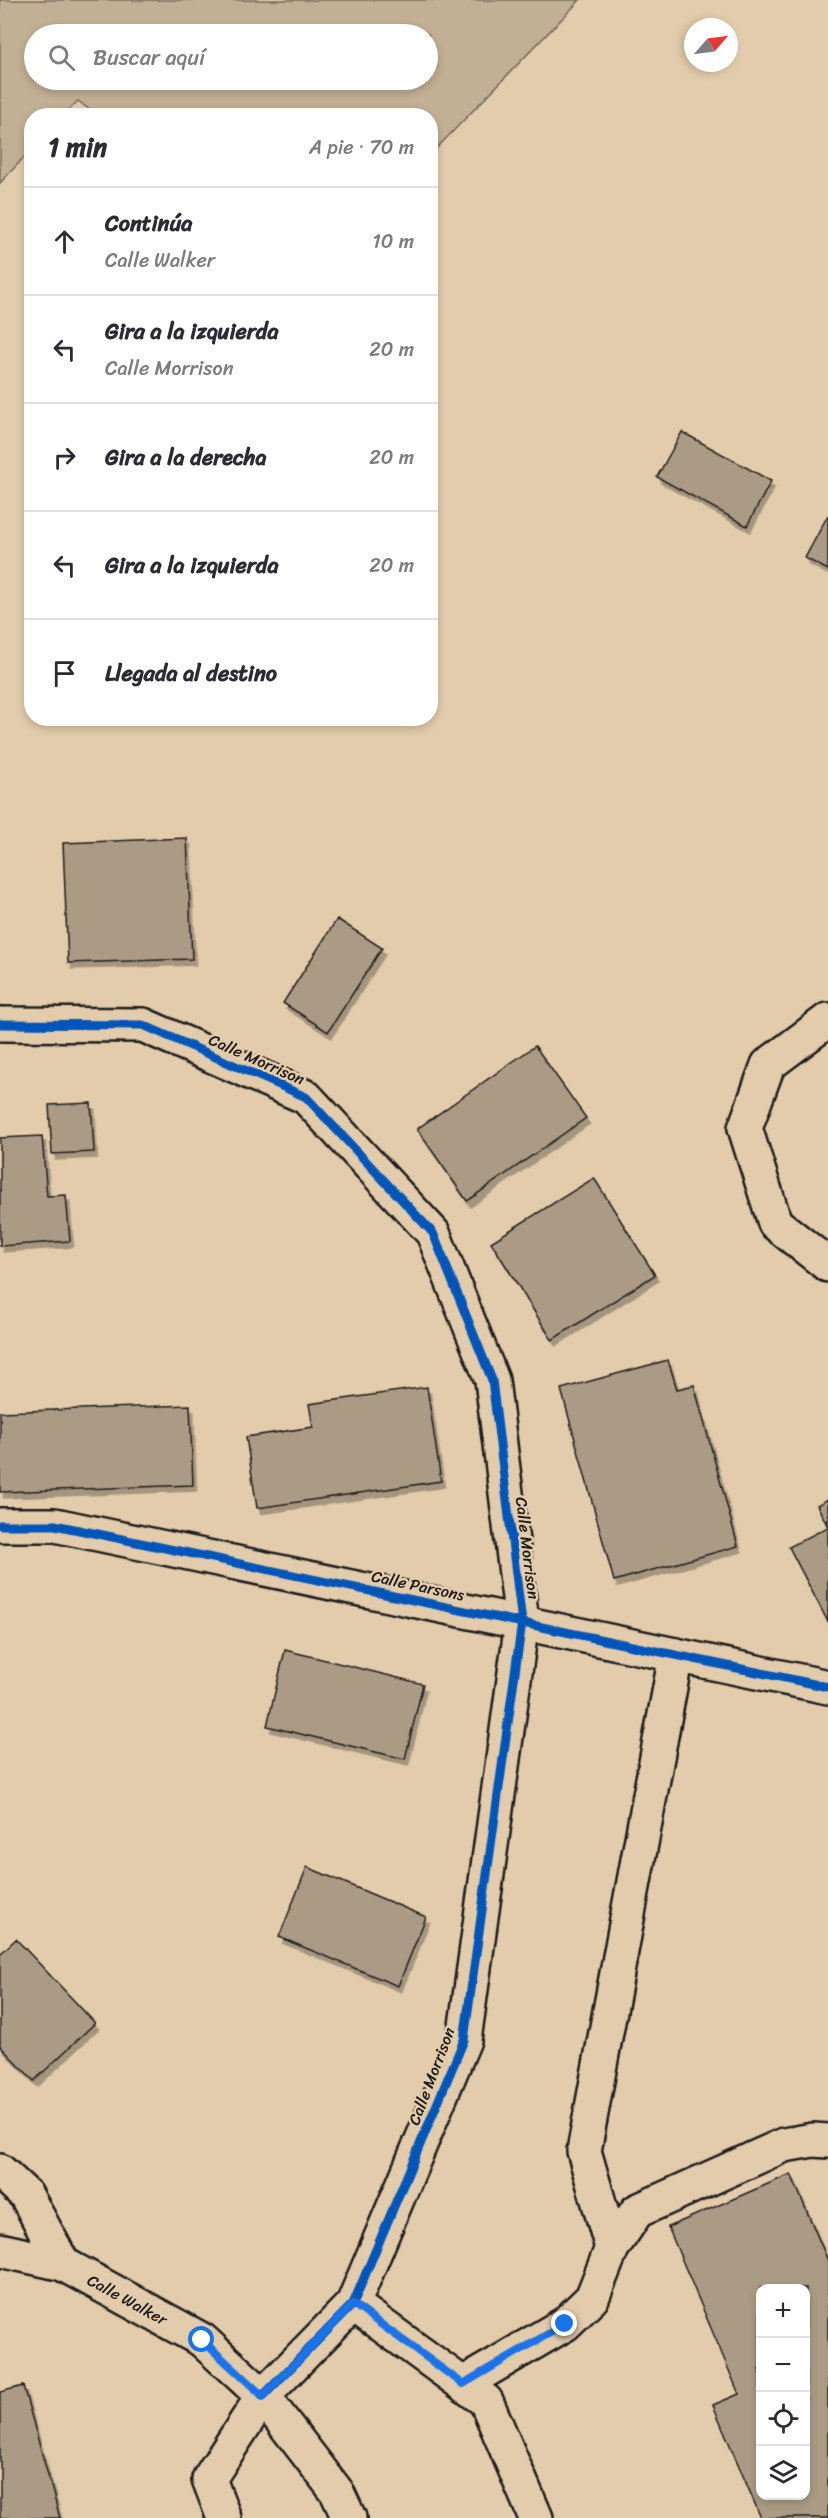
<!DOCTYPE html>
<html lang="es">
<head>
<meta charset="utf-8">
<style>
	body { margin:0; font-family:Sriracha,sans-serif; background:#f7f7f7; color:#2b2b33 }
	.controls { position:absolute; right:18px; bottom:18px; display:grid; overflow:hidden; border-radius:12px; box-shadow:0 3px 9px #0003 }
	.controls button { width:54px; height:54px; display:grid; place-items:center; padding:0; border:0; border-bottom:2px solid #e1e1e2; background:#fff; color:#2b2b33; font:30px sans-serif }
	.compass { position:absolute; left:684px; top:18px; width:54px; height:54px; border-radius:50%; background:#fff; box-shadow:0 3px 9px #0003; rotate:62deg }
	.stop { position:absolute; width:18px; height:18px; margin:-14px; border:4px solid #1a73e8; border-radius:50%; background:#fff }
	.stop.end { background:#1a73e8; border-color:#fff; box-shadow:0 2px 6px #0008 }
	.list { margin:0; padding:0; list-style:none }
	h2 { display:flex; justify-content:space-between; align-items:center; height:78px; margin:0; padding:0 24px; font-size:26px }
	h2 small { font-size:20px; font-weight:400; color:#7c7c81 }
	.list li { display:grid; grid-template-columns:39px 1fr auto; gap:18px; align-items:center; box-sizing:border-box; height:108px; padding:0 24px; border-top:2px solid #e1e1e2 }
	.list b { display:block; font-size:22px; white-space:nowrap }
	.list p { margin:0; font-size:20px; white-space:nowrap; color:#7c7c81 }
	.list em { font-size:20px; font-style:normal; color:#7c7c81 }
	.icon { flex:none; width:33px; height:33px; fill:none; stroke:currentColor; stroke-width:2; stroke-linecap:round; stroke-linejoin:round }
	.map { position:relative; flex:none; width:828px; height:2518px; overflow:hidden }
	.search { position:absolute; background:#fff; box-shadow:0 3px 9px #0003; left:24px; top:24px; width:414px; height:66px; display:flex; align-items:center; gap:15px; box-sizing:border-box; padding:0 21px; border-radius:33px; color:#7c7c81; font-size:22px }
	.panel { position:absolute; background:#fff; box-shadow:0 3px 9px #0003; left:24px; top:108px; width:414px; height:618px; border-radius:24px }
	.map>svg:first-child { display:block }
</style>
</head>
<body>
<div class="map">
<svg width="828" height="2518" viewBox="0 0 828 2518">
	<defs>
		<filter id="shadow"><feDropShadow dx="3.5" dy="6" stdDeviation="0" flood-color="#0004"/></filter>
	</defs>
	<rect width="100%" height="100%" fill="#e3ccac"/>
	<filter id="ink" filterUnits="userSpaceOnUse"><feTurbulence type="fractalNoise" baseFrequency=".0167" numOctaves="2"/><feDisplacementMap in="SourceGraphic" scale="12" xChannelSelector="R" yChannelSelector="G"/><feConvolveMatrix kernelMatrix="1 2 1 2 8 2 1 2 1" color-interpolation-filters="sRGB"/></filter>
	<g filter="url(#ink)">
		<path fill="#c2b094" stroke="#6f6658" stroke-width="1.5" fill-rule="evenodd" d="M0,0H580L431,154L430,116H98L78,101L64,115L32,116L31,150L0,183ZM34,34H428V80H34Z"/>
		<path fill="#ac9b84" stroke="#1c1c1c" stroke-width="1.5" fill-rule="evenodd" filter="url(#shadow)" d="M682,432L771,481L747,526L657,477Z
			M828,515V570L805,558Z
			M187,838L192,959L68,963L63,843Z
			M337,919L382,948L328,1032L283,1003Z
			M535,1046L586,1118L467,1201L417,1129Z
			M91,1103L94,1152L52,1154L49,1105Z
			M42,1136L47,1196L66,1195L70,1241L0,1246V1138Z
			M594,1178L655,1275L552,1340L491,1242Z
			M668,1360L677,1389L694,1385L738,1546L614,1581L561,1389Z
			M427,1387L441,1481L257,1508L246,1437L313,1427L309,1404Z
			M190,1405L193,1485L0,1492V1412Z
			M828,1499V1622L789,1547L828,1527L817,1505Z
			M285,1650L423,1684L405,1759L267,1726Z
			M307,1867L426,1917L398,1986L279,1937Z
			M16,1939L95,2023L34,2081L0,2046V1954Z
			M791,2174L828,2261V2518H761L713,2405L739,2394L668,2227ZM760,2288H806V2496H760Z
			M23,2386L60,2518H0V2392Z"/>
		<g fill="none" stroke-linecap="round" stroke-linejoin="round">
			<g stroke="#1c1c1c" stroke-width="38">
				<g id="minor">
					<path d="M828,1020L768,1065L745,1128L775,1223L828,1265"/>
					<path d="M0,1024L143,1025L306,1097L433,1233L492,1380L522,1622L464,2040L353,2304L263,2396L209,2479L224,2518"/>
					<path d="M0,1525H55L828,1687"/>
					<path d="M0,2171L26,2195L63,2264"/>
					<path d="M612,2248L584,2151L676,1655"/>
					<path id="s1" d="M0,2250L63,2264L202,2340L263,2396L337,2492L349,2518"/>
					<path d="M353,2304L486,2401L536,2518"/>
					<path d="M463,2384L565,2324L592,2298L612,2248L637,2211L784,2145L813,2140L828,2141"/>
				</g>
			</g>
			<use href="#minor" stroke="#e3ccac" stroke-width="33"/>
			<g stroke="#e3ccac" stroke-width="13">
				<path id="cycleway" d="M0,1024L143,1025L306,1097L433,1233L492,1380L522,1622L464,2040L353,2304L263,2396
					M0,1525H55L828,1687"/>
			</g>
			<use href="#cycleway" stroke="#0057b8" stroke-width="9"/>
		</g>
	</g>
	<g fill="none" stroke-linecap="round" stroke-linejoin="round" filter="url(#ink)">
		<path stroke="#1a73e8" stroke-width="8" d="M202,2340L263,2396L353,2304L463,2384L565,2324"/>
	</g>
	<g text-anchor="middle" stroke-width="5" stroke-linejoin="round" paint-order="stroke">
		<g font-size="16" fill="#1c1c1c" stroke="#e3ccac">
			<text transform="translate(257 1059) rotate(24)" y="6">Calle Morrison</text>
			<text transform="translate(528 1548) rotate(83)" y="6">Calle Morrison</text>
			<text transform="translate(418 1585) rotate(12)" y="6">Calle Parsons</text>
			<text transform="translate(431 2076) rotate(-69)" y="6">Calle Morrison</text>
			<text dy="6" stroke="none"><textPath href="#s1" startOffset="138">Calle Walker</textPath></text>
		</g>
	</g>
</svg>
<div class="controls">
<button>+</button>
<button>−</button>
<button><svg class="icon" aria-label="locate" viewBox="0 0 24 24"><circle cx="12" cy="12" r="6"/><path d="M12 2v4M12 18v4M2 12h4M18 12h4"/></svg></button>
<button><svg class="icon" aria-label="layers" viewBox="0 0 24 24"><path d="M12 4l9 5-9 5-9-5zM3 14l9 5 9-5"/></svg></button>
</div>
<svg class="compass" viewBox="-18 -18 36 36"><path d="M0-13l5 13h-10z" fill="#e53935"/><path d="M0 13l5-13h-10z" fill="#7c7c81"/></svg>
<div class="stop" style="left:202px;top:2340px"></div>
<div class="stop end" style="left:565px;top:2324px"></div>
<div class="search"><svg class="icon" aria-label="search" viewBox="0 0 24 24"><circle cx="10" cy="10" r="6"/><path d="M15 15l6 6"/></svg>Buscar aquí</div>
<section class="panel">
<h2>1 min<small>A pie · 70 m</small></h2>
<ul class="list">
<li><svg class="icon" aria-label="ahead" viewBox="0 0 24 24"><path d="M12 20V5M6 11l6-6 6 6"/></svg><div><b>Continúa</b><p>Calle Walker</p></div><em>10 m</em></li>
<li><svg class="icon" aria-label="left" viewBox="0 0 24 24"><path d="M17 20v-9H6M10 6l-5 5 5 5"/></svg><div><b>Gira a la izquierda</b><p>Calle Morrison</p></div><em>20 m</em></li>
<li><svg class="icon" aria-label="right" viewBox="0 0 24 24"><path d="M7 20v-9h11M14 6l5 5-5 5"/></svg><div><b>Gira a la derecha</b></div><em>20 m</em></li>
<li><svg class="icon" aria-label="left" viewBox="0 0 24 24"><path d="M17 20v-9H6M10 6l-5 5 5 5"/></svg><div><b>Gira a la izquierda</b></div><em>20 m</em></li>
<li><svg class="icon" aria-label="arrive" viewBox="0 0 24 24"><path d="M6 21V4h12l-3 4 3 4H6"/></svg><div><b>Llegada al destino</b></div></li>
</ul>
</section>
</div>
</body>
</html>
